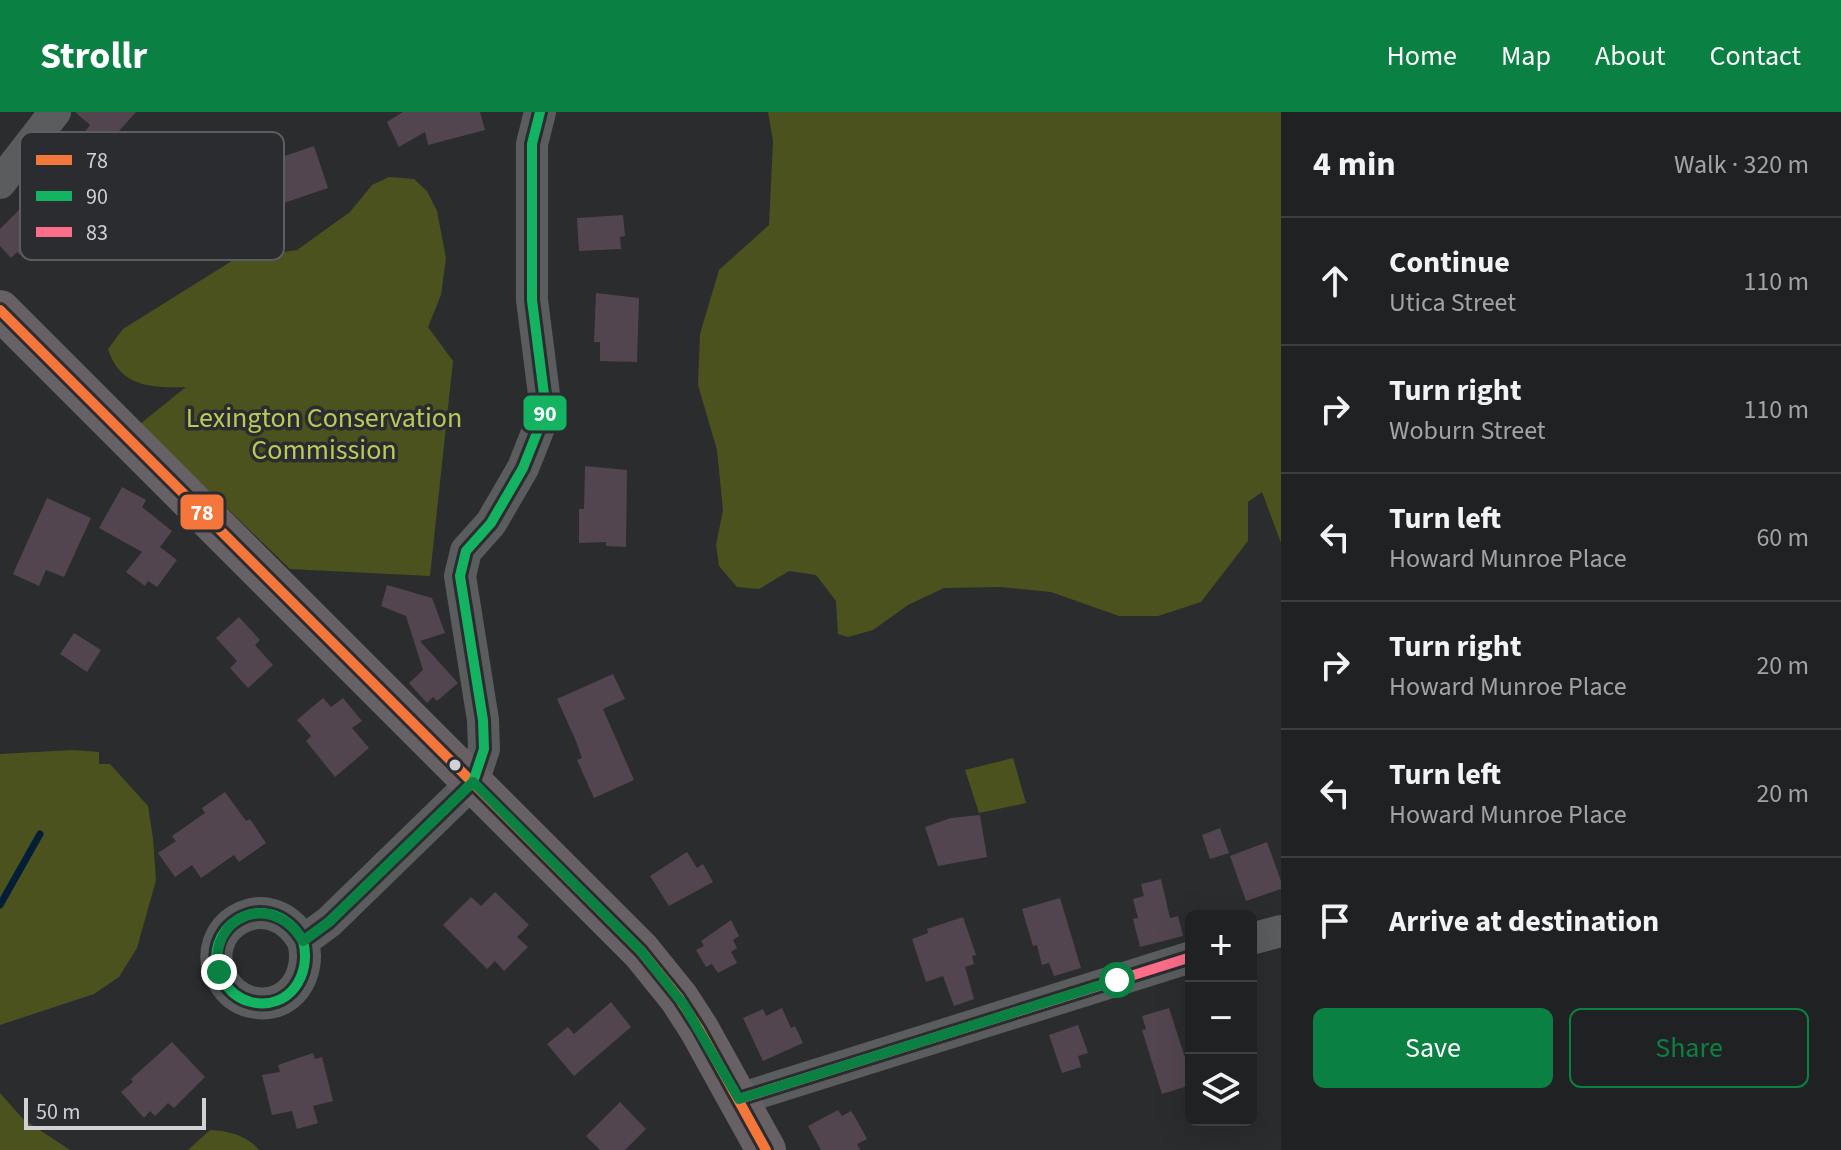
<!DOCTYPE html>
<html lang="en">
<head>
<meta charset="utf-8">
<style>
	body { margin:0; font-family:"Source Sans 3",sans-serif; background:#28292a; color:#f1f3f6 }
	.controls { position:absolute; right:24px; bottom:24px; display:grid; overflow:hidden; border-radius:12px; box-shadow:0 8px 32px #0002 }
	.controls button { width:72px; height:72px; display:grid; place-items:center; padding:0; border:0; border-bottom:2px solid #3d3e40; background:#202122; color:#f1f3f6; font:40px sans-serif }
	.scale { position:absolute; left:24px; bottom:20px; width:182px; box-sizing:border-box; padding-left:8px; border:4px solid #d0d1d4; border-top:0; font-size:22px; line-height:28px; white-space:nowrap; color:#d0d1d4; -webkit-text-stroke:6px #2a2c2f; paint-order:stroke }
	.stop { position:absolute; width:24px; height:24px; margin:-18px; border:6px solid #0b8043; border-radius:50%; background:#fff }
	.stop.end { background:#0b8043; border-color:#fff; box-shadow:0 2px 8px #0008 }
	.list { margin:0; padding:0; list-style:none }
	h2 { display:flex; justify-content:space-between; align-items:center; height:104px; margin:0; padding:0 32px; font-size:34px }
	h2 small { font-size:26px; font-weight:400; color:#a2a3a5 }
	.list li { display:grid; grid-template-columns:52px 1fr auto; gap:24px; align-items:center; box-sizing:border-box; height:128px; padding:0 32px; border-top:2px solid #3d3e40 }
	.list b { display:block; font-size:30px; white-space:nowrap }
	.list p { margin:0; font-size:26px; white-space:nowrap; color:#a2a3a5 }
	.list em { font-size:26px; font-style:normal; color:#a2a3a5 }
	.actions { display:flex; gap:16px; padding:24px 32px }
	.actions a { flex:1; padding:18px 0; border:2px solid #0b8043; border-radius:12px; text-align:center; font-size:28px; color:#0b8043 }
	.actions .main { background:#0b8043; color:#fff }
	.icon { flex:none; width:44px; height:44px; fill:none; stroke:currentColor; stroke-width:2; stroke-linecap:round; stroke-linejoin:round }
	.map { position:relative; flex:none; width:1281px; height:1038px; overflow:hidden }
	header { display:flex; align-items:center; gap:48px; box-sizing:border-box; height:112px; padding:0 40px; background:#0b8043; color:#fff }
	header strong { font-size:38px }
	nav { display:flex; gap:44px; margin-inline-start:auto; font-size:28px }
	main { display:flex }
	aside { flex:1; background:#202122 }
	.map>svg:first-child { display:block }
</style>
</head>
<body>
<header>
<strong>Strollr</strong>
<nav><a>Home</a><a>Map</a><a>About</a><a>Contact</a></nav>
</header>
<main>
<div class="map">
<svg width="1281" height="1038" viewBox="0 0 1281 1038">
	<rect width="100%" height="100%" fill="#2b2c2e"/>
	<path fill="#4b521e" d="M768,0H1281V431L1262,380L1248,390V429L1201,490L1158,504H1119L1051,480L1001,475L944,476L908,493L873,518L848,525L838,522L836,489L816,463L789,459L759,477L737,475L719,454L716,433L723,398L717,338L698,273L700,222L719,158L769,113L773,29Z
		M389,65L414,67L427,79L437,99L446,146L441,183L428,215L453,249L430,464L290,457L140,312L186,275C151,276 120,275 108,237L123,217L235,147L297,138L350,100L372,73Z
		M73,638L99,640V652H110L148,694L153,726L156,768L137,836L119,865L94,882L0,913V642Z
		M1013,646L1026,691L979,701L965,658Z
		M0,981L23,1007L70,1038H0Z
		M210,1018C228,1019 247,1023 259,1038H188Z"/>
	<g fill="none" stroke-linecap="round" stroke-linejoin="round">
		<path stroke="#041e38" stroke-width="7" d="M0,793L40,722"/>
	</g>
	<path fill="#52454f" d="M75,0H136L102,38L83,22L90,13Z
		M403,0H480L485,18L428,33L425,20L399,35L387,10Z
		M314,34L328,76L272,95L261,94L259,89L255,90L242,53L278,41L279,46Z
		M24,93L46,117L20,143L17,140L11,146L0,134V117Z
		M623,103L625,124L620,125L621,137L579,139L577,106Z
		M596,181L639,186L637,250L600,249V230H594Z
		M585,354L627,358L626,435L606,434V430L579,431V397H584Z
		M122,375L146,388L142,395L172,419L160,435L177,448L157,475L148,469L145,474L126,460L142,440L99,416Z
		M47,386L91,406L64,465L46,458L39,474L13,462Z
		M387,473L432,486L445,521L420,529L458,571L437,589L433,585L427,591L409,571L423,558L406,504L381,494Z
		M239,505L260,528L255,533L273,553L248,576L230,556L237,549L216,526Z
		M74,521L101,538L87,560L60,542Z
		M613,562L625,587L603,597L634,668L594,686L577,648L582,646L576,629L557,587Z
		M323,586L331,595L343,586L362,609L352,616L369,636L335,665L306,629L311,624L297,608Z
		M225,680L246,709L250,707L266,731L239,750L234,743L201,766L192,753L175,765L158,741L176,729L172,724L205,701L202,696Z
		M980,703L987,745L938,754L925,715L951,706Z
		M1220,716L1229,741L1210,747L1202,723Z
		M1267,730L1281,769V777L1246,789L1230,744Z
		M687,740L697,756L703,752L713,770L669,794L650,764Z
		M1161,767L1170,806L1178,804L1183,824L1140,835L1133,807L1138,806L1133,787L1144,784L1141,772Z
		M495,780L529,813L517,825L528,835L504,859L495,849L487,857L443,813L471,785L481,794Z
		M1060,786L1081,856L1054,864L1049,851L1042,853L1037,833L1033,834L1022,797Z
		M963,805L976,843L972,844L974,852L965,855L974,887L954,894L943,864L926,870L912,827L928,821L927,817Z
		M731,808L739,824L733,828L737,836L731,840L737,851L718,861L712,852L706,855L696,838L704,834L701,829Z
		M611,890L631,915L574,964L547,932L568,915L574,922Z
		M782,896L791,916L795,914L803,931L763,949L743,906L763,897L766,904Z
		M1169,896L1191,964V973L1162,982L1142,918L1146,917L1142,904Z
		M1078,913L1088,941L1078,944L1081,955L1062,961L1049,923Z
		M172,930L205,965L174,996L168,991L155,1004L150,999L144,1006L121,980L133,970L131,967Z
		M313,941L315,947L322,945L333,989L313,994L318,1011L297,1017L292,999L272,1003L262,963L280,960L278,953Z
		M620,990L646,1017L625,1038H600L586,1024Z
		M838,998L842,1004L851,999L855,1005L867,1027L857,1032L860,1038H821L808,1014Z"/>
	<g fill="none" stroke-linecap="round" stroke-linejoin="round">
		<path stroke="#5b5c5d" stroke-width="32" d="M0,71L55,0
			M1251,827L1281,819
			M303,829C312,862 290,899 251,890C239,887 229,879 223,868C194,817 268,769 303,829L329,810L473,670L484,637L483,608L460,464L466,439L491,411L523,356L546,298L532,188V32L540,0
			M739,987L1191,845"/>
		<path stroke="#676064" stroke-width="40" d="M0,198L641,839L679,886L699,917L766,1038"/>
		<g stroke="#2a2c2f" stroke-width="16">
			<path id="bus-1" d="M0,198L641,839L679,886L699,917L766,1038"/>
		</g>
		<g stroke="#2a2c2f" stroke-width="16">
			<path id="bus-2" d="M303,829C312,862 290,899 251,890C239,887 229,879 223,868C194,817 268,769 303,829L329,810L473,670L484,637L483,608L460,464L466,439L491,411L523,356L546,298L532,188V32L540,0"/>
		</g>
		<g stroke="#2a2c2f" stroke-width="16">
			<path id="bus-3" d="M739,987L1191,845"/>
		</g>
		<use href="#bus-1" stroke="#f5763a" stroke-width="10"/>
		<use href="#bus-2" stroke="#13b361" stroke-width="10"/>
		<use href="#bus-3" stroke="#fb6d88" stroke-width="10"/>
	</g>
	<g fill="none" stroke-linecap="round" stroke-linejoin="round">
		<path stroke="#0b8043" stroke-width="10" d="M219,860C207,803 273,778 303,829L329,810L473,670L641,839L684,893L739,987L1117,868"/>
	</g>
	<circle fill="#d0d1d4" stroke="#2a2c2f" stroke-width="3" cx="455" cy="653" r="7"/>
	<g text-anchor="middle" stroke-width="7" stroke-linejoin="round" paint-order="stroke">
		<g font-size="28" fill="#bbca57" stroke="#2a2c2f">
			<text x="324" y="315">Lexington Conservation<tspan x="324" dy="32">Commission</tspan></text>
		</g>
	</g>
	<rect x="20" y="20" width="264" height="128" rx="12" fill="#2a2c2f" stroke="#5c5e61" stroke-width="2"/>
	<rect x="36" y="43" width="36" height="10" fill="#f5763a"/>
	<rect x="36" y="79" width="36" height="10" fill="#13b361"/>
	<rect x="36" y="115" width="36" height="10" fill="#fb6d88"/>
	<g font-size="22" fill="#d0d1d4">
		<text x="86" y="56">78</text>
		<text x="86" y="92">90</text>
		<text x="86" y="128">83</text>
	</g>
	<g stroke="#2a2c2f" stroke-width="3">
		<rect x="522" y="282" width="46" height="38" rx="8" fill="#13b361"/>
		<rect x="179" y="381" width="46" height="38" rx="8" fill="#f5763a"/>
	</g>
	<g font-size="22" text-anchor="middle" font-weight="bold" fill="#fff">
		<text x="545" y="309">90</text>
		<text x="202" y="408">78</text>
	</g>
</svg>
<div class="controls">
<button>+</button>
<button>−</button>
<button><svg class="icon" aria-label="layers" viewBox="0 0 24 24"><path d="M12 4l9 5-9 5-9-5zM3 14l9 5 9-5"/></svg></button>
</div>
<div class="scale">50 m</div>
<div class="stop" style="left:1117px;top:868px"></div>
<div class="stop end" style="left:219px;top:860px"></div>
</div>
<aside>
<h2>4 min<small>Walk · 320 m</small></h2>
<ul class="list">
<li><svg class="icon" aria-label="ahead" viewBox="0 0 24 24"><path d="M12 20V5M6 11l6-6 6 6"/></svg><div><b>Continue</b><p>Utica Street</p></div><em>110 m</em></li>
<li><svg class="icon" aria-label="right" viewBox="0 0 24 24"><path d="M7 20v-9h11M14 6l5 5-5 5"/></svg><div><b>Turn right</b><p>Woburn Street</p></div><em>110 m</em></li>
<li><svg class="icon" aria-label="left" viewBox="0 0 24 24"><path d="M17 20v-9H6M10 6l-5 5 5 5"/></svg><div><b>Turn left</b><p>Howard Munroe Place</p></div><em>60 m</em></li>
<li><svg class="icon" aria-label="right" viewBox="0 0 24 24"><path d="M7 20v-9h11M14 6l5 5-5 5"/></svg><div><b>Turn right</b><p>Howard Munroe Place</p></div><em>20 m</em></li>
<li><svg class="icon" aria-label="left" viewBox="0 0 24 24"><path d="M17 20v-9H6M10 6l-5 5 5 5"/></svg><div><b>Turn left</b><p>Howard Munroe Place</p></div><em>20 m</em></li>
<li><svg class="icon" aria-label="arrive" viewBox="0 0 24 24"><path d="M6 21V4h12l-3 4 3 4H6"/></svg><div><b>Arrive at destination</b></div></li>
</ul>
<div class="actions"><a class="main">Save</a><a>Share</a></div>
</aside>
</main>
</body>
</html>
